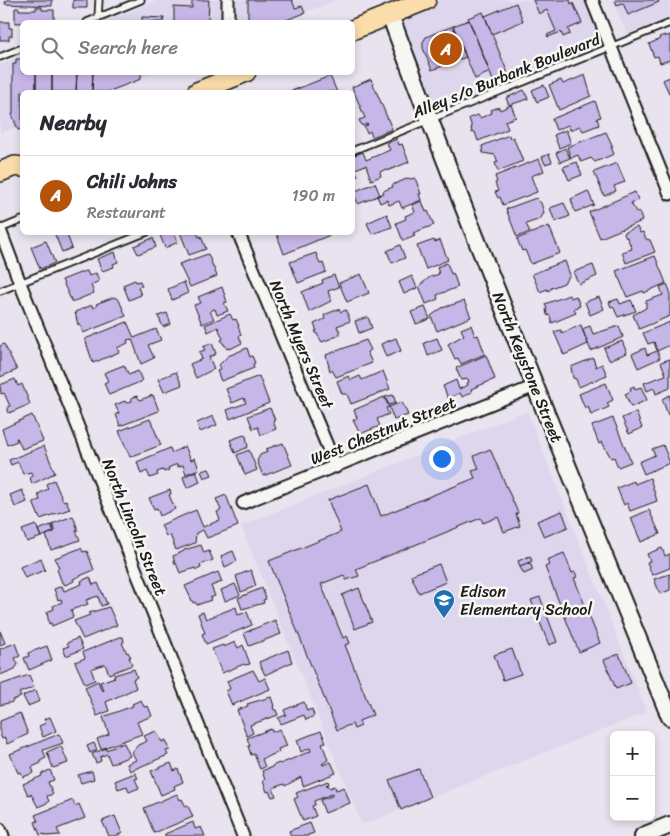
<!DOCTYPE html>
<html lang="en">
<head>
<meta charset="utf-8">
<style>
	body { margin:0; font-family:Sriracha,sans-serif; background:#f2f2f3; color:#2b2b33 }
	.controls { position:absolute; right:15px; bottom:15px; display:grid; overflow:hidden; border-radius:8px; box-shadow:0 2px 8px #0003 }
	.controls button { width:45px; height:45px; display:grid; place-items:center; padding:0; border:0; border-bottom:1px solid #e1e1e2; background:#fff; color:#2b2b33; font:25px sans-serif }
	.you { position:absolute; left:441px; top:458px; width:18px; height:18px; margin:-12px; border:4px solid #fff; border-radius:50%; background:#1a73e8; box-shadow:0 0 0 8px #1a73e833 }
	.badge { display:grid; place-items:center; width:32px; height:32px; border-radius:50%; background:#b45309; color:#fff; font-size:16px; font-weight:700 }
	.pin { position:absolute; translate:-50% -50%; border:2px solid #fff; box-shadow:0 1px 5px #0006 }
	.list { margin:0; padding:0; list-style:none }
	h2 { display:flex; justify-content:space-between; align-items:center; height:65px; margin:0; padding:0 20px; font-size:21px }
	h2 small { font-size:16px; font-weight:400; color:#7c7c81 }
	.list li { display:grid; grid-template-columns:32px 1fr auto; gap:15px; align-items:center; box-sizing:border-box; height:80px; padding:0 20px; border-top:1px solid #e1e1e2 }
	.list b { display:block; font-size:19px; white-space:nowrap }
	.list p { margin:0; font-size:16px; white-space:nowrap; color:#7c7c81 }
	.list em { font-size:16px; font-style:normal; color:#7c7c81 }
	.icon { flex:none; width:28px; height:28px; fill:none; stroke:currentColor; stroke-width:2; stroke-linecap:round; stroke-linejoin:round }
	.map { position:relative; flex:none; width:670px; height:836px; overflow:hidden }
	.search { position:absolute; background:#fff; box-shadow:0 2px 8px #0003; left:20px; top:20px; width:335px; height:55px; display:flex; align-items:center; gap:12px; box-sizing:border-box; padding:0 18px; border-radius:8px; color:#7c7c81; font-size:19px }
	.panel { position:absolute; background:#fff; box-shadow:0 2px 8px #0003; left:20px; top:90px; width:335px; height:145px; border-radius:8px }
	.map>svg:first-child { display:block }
</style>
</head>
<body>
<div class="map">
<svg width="670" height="836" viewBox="0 0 670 836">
	<rect width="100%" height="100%" fill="#e8e3ef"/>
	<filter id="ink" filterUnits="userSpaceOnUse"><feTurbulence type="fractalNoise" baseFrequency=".02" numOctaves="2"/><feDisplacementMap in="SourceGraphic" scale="10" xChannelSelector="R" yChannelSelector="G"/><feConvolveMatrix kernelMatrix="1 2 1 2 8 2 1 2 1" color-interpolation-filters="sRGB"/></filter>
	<g filter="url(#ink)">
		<path fill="#ded6ed" d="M159,0H337L280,22H104Z
			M440,0H595L614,47L429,120L396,19Z
			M612,0H670V17L627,34Z
			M22,56V72L154,73L103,92H22V125L0,133V65Z
			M527,411L647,712L362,825L241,526Z"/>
		<path fill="#c7b7e8" stroke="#1c1c1c" d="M6,0H52V6L5,4Z
			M73,0H87V8H73Z
			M192,0H209L208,22H174V7L192,8Z
			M248,0H292L295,8L302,6L305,13L281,22H248Z
			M533,0H570L571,4L573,3L582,23L568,29L570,34L563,37L561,32L548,37L547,35L556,31L547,10L539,14Z
			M615,0H658L659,2L628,15L623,3L617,5Z
			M516,3L523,21L492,34L485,16Z
			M36,7H42V10H54V22L15,23V8H19V10H36Z
			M483,12L511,81L496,88L468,18Z
			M142,17L164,18L163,22H142Z
			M469,20L490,72L475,79L453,26Z
			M0,22H9V28H12V36H9V40H0Z
			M453,26L466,57L432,70L423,48V42L426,37Z
			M665,35V37L670,35V60L660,63L658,56L654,57L649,44L660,39L659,37Z
			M16,59H22V72H36V92H22V129L18,130L12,114H13V64H16Z
			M36,72H52V92H36Z
			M54,72H77L76,92H52V73Z
			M77,72H93L92,92H76Z
			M93,72H141V79L107,92H92Z
			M585,75L591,96L559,110L549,85L561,80L563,84Z
			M330,76L337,92H289Z
			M670,77V92L669,93L663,80Z
			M371,79L392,129L372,137L370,131L367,133L364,127L368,125L367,124L362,126L359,120L365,118L352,87Z
			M544,85L549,97L537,102L532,90Z
			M524,90L528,99L509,105L506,98Z
			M595,101L601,117L597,118L599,125L583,131L580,126L570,130L568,125L556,130L552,119Z
			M511,105L516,117L505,121L508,129L478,141L475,132L472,133L471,128H472L469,118L478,115L480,118L492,113L491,110L499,107L500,110Z
			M566,130L571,143L559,148L554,135Z
			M606,132L613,147H611L614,154L595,162L591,158L581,162L578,155L571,158L567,147Z
			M509,135L510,139L513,137L523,161L498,171L495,163L498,162L495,155L483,153L482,146Z
			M397,139L399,145L402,144L409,162L387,171L386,169L380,172L381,176L371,180L366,165L355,169L358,176L352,178V156L363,152L366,160L390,150L387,143Z
			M565,148L570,158L560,162L556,153Z
			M549,154L552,162L545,164L542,157Z
			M539,159L544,171L531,176L537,192L503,205L500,197L498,198L495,192L498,191L495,183L497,182L495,176Z
			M577,162L582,175L569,180L563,167Z
			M617,163L625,182L614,186L616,191L604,196L594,172Z
			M409,178L410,179L415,178L421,194H419L421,200L402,208L399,201L389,205L387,200L380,203L377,196L384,193L383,191L393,187L392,185Z
			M375,183L380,195L358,204L353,192Z
			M588,191L594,205L575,212L571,199Z
			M635,192L638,200L631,203L636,212L639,211L642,221L600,238L589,212Z
			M536,198L541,203L544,213L540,219L526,224L530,232L517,237L506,209Z
			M422,201L426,212L428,211L434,225L413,233L415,236L403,241L396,223L406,219L405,216L415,212L412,205Z
			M564,203L570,216L555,222L550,208Z
			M387,214L392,227L372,234L367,223Z
			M549,226L560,253L531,264L525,250L522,251L517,239Z
			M637,227L640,233L643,232L646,239L650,240L655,252L626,263L622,252L632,249L627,237L626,238L624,234L625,232Z
			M54,232H66L72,248L62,252Z
			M166,232H174L178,242L165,248L160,235Z
			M180,232H197L199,237L201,236L206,249L189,255Z
			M276,232H329L330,235L284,254Z
			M153,238L156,247L138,254L134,246Z
			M434,240L435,242L440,240L448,260L426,269L417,246Z
			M46,241L55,263L40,269L31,247Z
			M400,245L405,258L392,263L387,251Z
			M115,252L118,262L113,264L114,267L102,271L97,259Z
			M316,253L320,264L323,263L326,272L298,283L290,262Z
			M208,254L217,276L190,287L179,264Z
			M655,256L666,283L644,293L643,291L627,297L616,271Z
			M565,261L570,275L564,283L551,288V289L548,291L547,289L540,292L532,274Z
			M447,263L451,274L453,273L458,287L437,295L438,299L426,304L419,286L430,277L439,274L437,267Z
			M593,265L597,276L579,284L573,272Z
			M85,271H87L89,276L96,273L99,281L91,285L94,293L72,302L62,280Z
			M361,274L369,293L347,302L339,283Z
			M334,275L339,287L328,291L331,301L309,312L302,292L323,283L322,280Z
			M412,276L417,288L404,294L399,282Z
			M135,280L136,282L140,281L142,286L138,287L141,295L129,300L123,285Z
			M184,282L188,293L172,300L168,289Z
			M667,284L670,291V316L639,329L633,315L646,308V301L663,295L660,287Z
			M222,287L227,302L224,303L228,311L217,315L215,309L210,311L214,319L202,324L194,305L201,303L198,297Z
			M569,295L571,298L576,296L580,306L574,308L576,313L552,323L550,316L547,315L546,309H547L545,304Z
			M114,297L119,300L126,316L83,333L80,324L78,325L75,312L92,305L93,308L97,306L96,304Z
			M599,297L604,309L590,315L585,302Z
			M618,299L620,304L631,300L636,311L618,317L613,306L611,307L609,302Z
			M464,301L471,317L437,331L431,316L442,308Z
			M425,307L430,319L416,324L411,312Z
			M339,309L341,312L346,310L350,321L337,326L338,329H339L340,335L322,342L315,331H317L314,324L325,319L324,315Z
			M167,313L171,324L163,327L158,316Z
			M230,314L233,320L236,319L239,326H238L241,335L239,336L242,343L230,349V348L227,349L225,345H224L221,340L223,339L218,327L208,332L205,325Z
			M368,317L372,328L359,333L355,321Z
			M127,322L134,338L156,329L161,340L148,345L154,358L141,364L132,339L127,340L128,343L117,348L119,352L93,363L85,339Z
			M670,322V345L657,351L654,342L648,344L643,333Z
			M471,325L475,336L478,335L485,354L461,364L458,358L455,359L448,344L464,335L461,329Z
			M581,325L588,344L564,355L554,332L561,330L562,333Z
			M590,326L593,334L619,326L623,337L591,351L582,329Z
			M396,338L401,351L386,357L381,344Z
			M437,338L442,350L428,356L424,343Z
			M366,340L371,350L367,352L372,363L336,377L332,370L330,371L326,355Z
			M622,341L627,353L609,360L604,348Z
			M212,343L216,354L209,357L214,369L196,378L190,364L202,359L199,352L205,350L203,347Z
			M4,344L17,370L0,377V346Z
			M247,348L250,357L252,356L255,363L253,364L254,368L221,381L217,371L221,369L219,365L228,356Z
			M645,348L647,355L657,351L660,358L638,368L632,354Z
			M486,355L495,379L471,389L472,392L462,397L460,393L448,398L443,386L456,380L459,389L468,385L467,383L469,382L468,379L461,380L456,368Z
			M593,358L596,367L602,364L607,375L579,387L576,379L573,378L571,367Z
			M670,359V388L656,394L654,388L647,391L644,383L666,375L661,362Z
			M124,365L129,375L138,371L142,381L109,395L104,383L108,381L104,373Z
			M383,371L390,389L351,404L347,394H342L337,381L349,376L351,380L360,376L362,380Z
			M176,372L182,385L164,392L158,379Z
			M259,376L269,403L230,419L227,410L246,403L244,398L232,403L226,389Z
			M15,379L18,386L22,384L30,404L9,413L7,407L10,406L4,393L1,394L0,385Z
			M606,383L613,400L607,403L609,407L591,415L588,406L585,408L579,394Z
			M634,386L635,389L641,387L647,400L631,407L625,394L631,391L630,388Z
			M153,395L159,411L120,426L116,414L119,413L115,405L125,401L126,403L132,401L131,398L137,396L140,400Z
			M393,395L396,403L389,405L385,397Z
			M670,395V414L668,415L662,399Z
			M384,397L389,407L386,408L389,414L377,419L380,426L360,434L353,420L357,418L354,410Z
			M402,402L408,415L394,420L389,407Z
			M270,408L275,420L273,421L276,429L261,435L258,427L253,429L248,416Z
			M636,412L642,428L629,434L622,418Z
			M32,415L43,441L22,449L17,438H16L17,441L7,445L2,429Z
			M213,416L217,425L200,432L197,423Z
			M613,418L631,462L618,467L614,457L611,458L602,442L599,444L592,426Z
			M150,419L161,445L130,457L119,431Z
			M244,435L246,436L248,447L235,453L230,440Z
			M283,443L292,465L263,476L257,461L260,455L267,452L266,449Z
			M663,445L670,463L644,474L639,462L655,455L652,449Z
			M44,446L55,473L32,484L30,477L33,476L31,472L23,474L18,462L11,465L9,460Z
			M185,446L191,460L195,458L199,469L186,474L183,465L178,467L177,464L168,468L169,470L164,472L163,470L157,472L158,475L150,478L147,471L141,474L137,462L170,448L172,453Z
			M490,449L518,513L516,514L520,526L504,532L498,517L483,523L481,518L356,569L359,576L346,580L344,575L321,584L343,638L347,636L350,643L345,645L373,715L359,721L361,726L354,729L352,724L337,730L269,561L341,532L328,500L369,484L381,516L475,478L472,471L479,469L474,456Z
			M249,450L257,470L245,475L237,455Z
			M209,469L212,475L204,478L201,471Z
			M196,471L200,482L187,488L183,477Z
			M650,478L657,501L630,511L627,503L624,505L617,488L634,481L635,484Z
			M54,480L63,501L66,500L70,509L40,519L33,502L40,500L38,494L48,489L46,484Z
			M22,490L27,502L15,507L10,495Z
			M170,490L171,494L169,495L175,509L160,516L157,508L154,509L149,498Z
			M226,495L238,526L207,538L203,530L196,533L195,543L176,550L170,535L166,536L161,525L196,510L203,527L220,520L217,512L221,510L216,499Z
			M649,510L660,534L641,542L631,518Z
			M562,511L568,527L544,537L537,521Z
			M73,516L78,530L76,531L80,540L51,550L46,535L55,531L52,524Z
			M36,525L41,537L27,542L22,530Z
			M51,525L54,532L41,537L38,530Z
			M201,545L204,553L209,551L213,560L200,565L201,568L196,570L195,568L180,573L176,563L175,564L173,556L184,551V550Z
			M81,548L83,552L87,551L94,570L73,579L74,581L65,585L64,583H62L57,569L59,568L55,558Z
			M662,548L665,556L670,554V568L652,575L647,562L650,561L647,554Z
			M233,551L237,561L225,567L221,556Z
			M564,553L572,573L575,572L577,577L574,578L600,643L579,652L545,567L549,565L547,560Z
			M530,556L532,561L520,566L518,561Z
			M41,558L45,570L25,578L20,567Z
			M530,563L533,570L524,574L520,567Z
			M439,564L446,582L419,593L411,575Z
			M251,570L256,586L241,592L236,576Z
			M218,572L222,582L211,586L215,596L210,598L211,600L197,605L195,602L193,603L185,586Z
			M670,574V590L660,594L654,579Z
			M90,577L93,585L98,583L107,604L101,606L98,596L86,600L88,604L71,610L73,617L52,626L51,623L49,624L47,612L54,609L53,606L62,602L61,599L58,600L54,589L62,586L64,591L82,584L81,581Z
			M235,584L240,595L225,601L221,590Z
			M262,588L266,599L263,600L264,603L242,609L238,598Z
			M359,588L372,622L355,629L342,595Z
			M540,597L557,642L549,645L531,600Z
			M109,607L117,625L83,639L74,621L90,615L89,613Z
			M236,607L238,615L247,612L252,625L206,644L202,634L205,633L198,614L203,612L206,619Z
			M275,620L281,634L249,646L244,633Z
			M0,631L5,643L0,645Z
			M120,637H123L124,642L122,643L127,653L128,652L131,657H129L132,665L109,674L105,664L91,669L95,680L85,684L75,662L85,658L83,652Z
			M78,638L83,649L66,656L63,648L69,646L67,643Z
			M235,642L238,648L243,645L250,664L245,665L244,664L222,673L212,649L223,645L224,647Z
			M15,643L19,654L20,656L15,658L18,664L15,669L0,675V649Z
			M47,646L52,660L29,670L24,658L29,656L28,653Z
			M512,649L521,674L503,680L494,655Z
			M288,650L292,662L265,675L259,662Z
			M619,654L631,683L616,689L604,660Z
			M134,669L137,677L133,679L136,688L106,702L109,711L97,716L85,687L98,681L102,691L103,690L100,682L115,677L114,675Z
			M253,670L259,681L265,678L270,689L232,705L226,691L230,689L227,681Z
			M29,675L34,687L19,693L21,697L12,700L13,702L0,705V685Z
			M36,690L40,701L28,706L23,696Z
			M271,697L274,706H273L274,710H276L278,715L250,725L253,733L247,736L237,710L248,706L247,704Z
			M141,700L144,707L148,706L152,716L137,722L142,734L101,749L97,739L109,734L103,717L133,706L132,704Z
			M304,702L307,711L312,709L314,716L306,720L304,715L281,724L278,718L286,715L284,710Z
			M20,713L28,734L7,744L5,738L2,739L0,734V721Z
			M50,717L56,731L43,737L39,726L46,723L44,719Z
			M271,729L272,732L280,729L287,746L278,749L279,752L262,759L265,767L260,769L254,754L251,755L248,746H250L247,738Z
			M156,731L162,742L166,740L170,750L166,751L168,755L130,771L127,764L136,760L132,752L138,745L147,741L144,736Z
			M321,731L326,742L322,743L328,760L322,764L323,765L331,762L336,773L303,786L301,777L285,786L284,784L273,788L276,796L272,797L269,791L267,792L263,781L265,780L262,771L272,767V766L279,763L280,764L311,751L310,748L301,752L297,740Z
			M59,734L63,743L43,750L46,758L40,761L41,763L32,767L34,773L23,777L21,772L18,773L10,754Z
			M94,743L97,750L90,753L87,746Z
			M124,743L130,756L111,764L107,754L100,757L101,761L96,763L92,754L106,748V750Z
			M61,746L68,763L53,768L47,752Z
			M171,763L174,771L178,769L183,782L174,786L175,789L161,795L151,771Z
			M419,769L430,797L401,810L389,780Z
			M50,770L54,780L48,782L53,794L47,796L49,802L38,807L31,794L28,795L23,784L42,776L41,774Z
			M92,771L94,779L81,783L78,775Z
			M135,773L138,778L135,779L139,788L129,792L127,786L118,789L115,781Z
			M328,781L329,784L326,785L329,786L330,788L335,786L336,790L344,787L350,803L325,813L320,800L332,796V794L314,801L315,805L312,806L316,816L303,821L294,799L298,797L296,793Z
			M177,794L180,800L182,799L186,807L188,806L193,817L154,833L144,808Z
			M73,800L75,806L79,804L85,818L57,829L60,835L46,836L45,834L40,835L35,822L38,821L35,815Z
			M115,816L122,833L116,836H109L102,821Z
			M193,822L195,829L201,827L205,836H165V834Z
			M310,823L314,833L308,835V836H291L289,831Z"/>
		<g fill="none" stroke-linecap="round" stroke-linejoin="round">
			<g stroke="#1c1c1c" stroke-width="9">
				<path id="lane" d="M98,18L99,0
					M87,22L141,0
					M0,57L22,48
					M352,151L670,23
					M0,229L22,220
					M0,291L147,232"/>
			</g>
			<g stroke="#1c1c1c" stroke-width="15">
				<path id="street" d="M592,0L670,194
					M228,22V0
					M0,230L20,283L243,836
					M238,232L336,467
					M243,503L535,386
					M0,829L3,836"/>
			</g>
			<g stroke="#1c1c1c" stroke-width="20">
				<path id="secondary" d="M390,15C478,251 575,484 670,717
					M643,836L670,825"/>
			</g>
			<g stroke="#1c1c1c" stroke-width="22">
				<path id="primary" d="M352,30L426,0
					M197,92L246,72
					M0,172L15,166L22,167"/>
			</g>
			<use href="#lane" stroke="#f6f6f2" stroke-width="5.5"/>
			<use href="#street" stroke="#f6f6f2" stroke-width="11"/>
			<use href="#secondary" stroke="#f6f6f2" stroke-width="16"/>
			<use href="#primary" stroke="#faddab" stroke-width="19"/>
		</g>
	</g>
	<defs>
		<g id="school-pin" transform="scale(1.125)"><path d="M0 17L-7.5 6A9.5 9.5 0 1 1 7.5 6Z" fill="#1f6fb2" stroke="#f6f6f2"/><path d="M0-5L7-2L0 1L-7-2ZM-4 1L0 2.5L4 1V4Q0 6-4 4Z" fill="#fff"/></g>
	</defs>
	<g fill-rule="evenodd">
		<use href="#school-pin" x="444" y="600"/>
	</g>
	<g text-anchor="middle" stroke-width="5" stroke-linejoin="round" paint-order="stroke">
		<g font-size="16" fill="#1c1c1c" stroke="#f6f6f2">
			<text transform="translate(506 75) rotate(-22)" y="6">Alley s/o Burbank Boulevard</text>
			<text transform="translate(302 344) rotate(67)" y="6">North Myers Street</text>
			<text transform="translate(528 367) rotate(68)" y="6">North Keystone Street</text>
			<text transform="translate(383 430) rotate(-22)" y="6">West Chestnut Street</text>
			<text transform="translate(135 527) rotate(68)" y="6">North Lincoln Street</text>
		</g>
		<g font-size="16" fill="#1c1c1c" stroke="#f6f6f2" text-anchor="start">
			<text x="460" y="597">Edison<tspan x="460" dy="18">Elementary School</tspan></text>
		</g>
	</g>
</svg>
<div class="controls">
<button>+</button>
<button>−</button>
</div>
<div class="you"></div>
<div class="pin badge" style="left:446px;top:49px">A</div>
<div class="search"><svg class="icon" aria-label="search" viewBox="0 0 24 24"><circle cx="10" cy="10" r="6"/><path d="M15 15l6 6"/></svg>Search here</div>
<section class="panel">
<h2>Nearby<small></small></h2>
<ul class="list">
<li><span class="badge">A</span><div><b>Chili Johns</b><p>Restaurant</p></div><em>190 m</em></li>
</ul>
</section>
</div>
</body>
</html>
